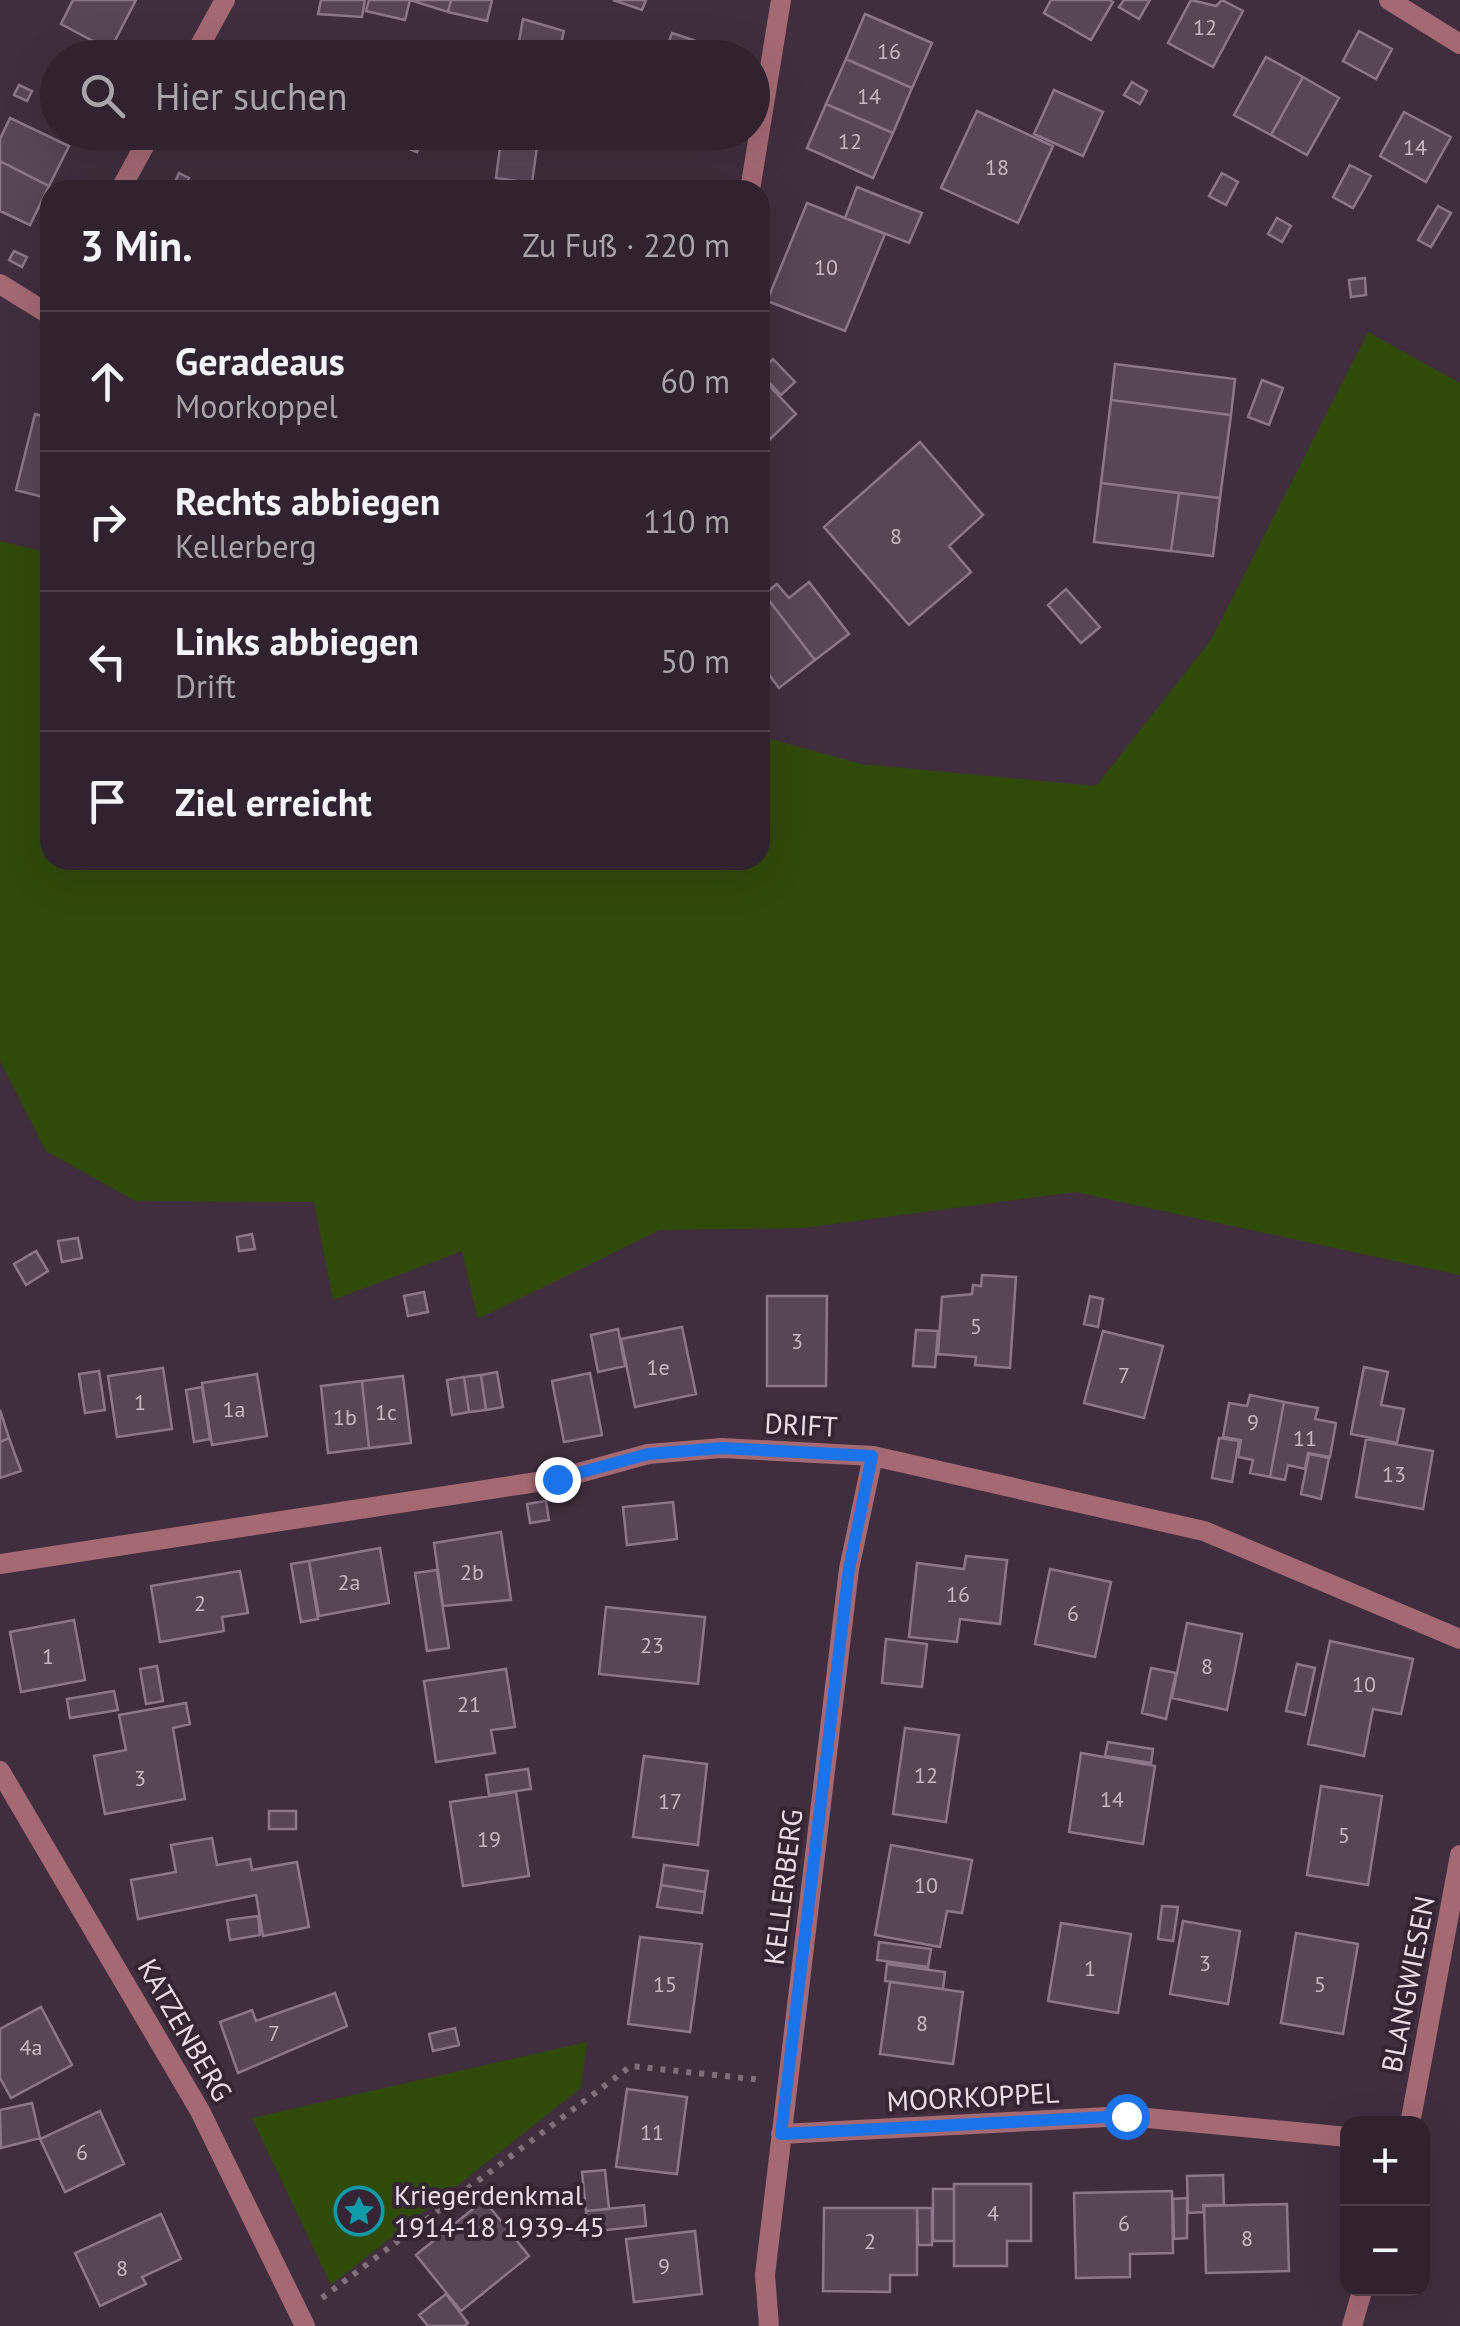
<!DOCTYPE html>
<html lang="de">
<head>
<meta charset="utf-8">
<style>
	body { margin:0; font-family:"PT Sans",sans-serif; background:#382a36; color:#f1f3f6 }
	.controls { position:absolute; right:30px; bottom:30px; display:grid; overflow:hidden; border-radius:20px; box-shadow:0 10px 40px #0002 }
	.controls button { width:90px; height:90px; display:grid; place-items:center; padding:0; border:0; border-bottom:2px solid #4b3f4a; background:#30222e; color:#f1f3f6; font:50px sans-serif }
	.stop { position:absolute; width:30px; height:30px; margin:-22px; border:8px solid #1a73e8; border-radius:50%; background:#fff }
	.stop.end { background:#1a73e8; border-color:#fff; box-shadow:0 2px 10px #0008 }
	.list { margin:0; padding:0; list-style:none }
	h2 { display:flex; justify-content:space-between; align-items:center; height:130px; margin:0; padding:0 40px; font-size:42px }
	h2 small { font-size:32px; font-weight:400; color:#a8a4aa }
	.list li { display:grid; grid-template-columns:65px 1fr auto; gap:30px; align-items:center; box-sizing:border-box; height:140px; padding:0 40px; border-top:2px solid #4b3f4a }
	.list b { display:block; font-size:38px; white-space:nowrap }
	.list p { margin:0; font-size:32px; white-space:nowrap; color:#a8a4aa }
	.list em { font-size:32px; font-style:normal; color:#a8a4aa }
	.icon { flex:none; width:55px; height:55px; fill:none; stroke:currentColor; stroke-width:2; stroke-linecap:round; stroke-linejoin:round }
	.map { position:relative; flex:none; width:1460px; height:2326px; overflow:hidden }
	.search { position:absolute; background:#30222e; box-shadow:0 10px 40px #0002; left:40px; top:40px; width:730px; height:110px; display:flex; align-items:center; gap:25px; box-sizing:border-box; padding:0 35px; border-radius:55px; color:#a8a4aa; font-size:38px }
	.panel { position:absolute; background:#30222e; box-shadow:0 10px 40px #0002; left:40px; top:180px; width:730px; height:690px; border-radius:30px }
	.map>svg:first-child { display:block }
</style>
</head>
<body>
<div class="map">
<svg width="1460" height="2326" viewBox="0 0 1460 2326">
	<rect width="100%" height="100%" fill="#402e3e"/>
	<path fill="#304a0a" d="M1368,332L1460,383V1275L1075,1192L803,1228L660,1230L478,1319L462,1251L333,1300L314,1202L135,1201L46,1151L0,1061V541L50,553V860H760V736L861,764L1096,786L1211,640Z
		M587,2042L581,2088L331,2285L252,2118Z"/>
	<path fill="#584556" stroke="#8c778a" stroke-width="2.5" d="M73,0H136L110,50L61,24Z
		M321,0H365L362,17L318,14Z
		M369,0H410L405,20L366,11Z
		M410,0H451L448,12Z
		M451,0H492L487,21L448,12Z
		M613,0H646L642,10Z
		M1051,0H1109L1113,2L1091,40L1044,13Z
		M1124,0H1150L1139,19L1119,7Z
		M1191,0L1216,6L1222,0L1243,11L1213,67L1168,43Z
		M865,14L932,43L912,88L846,59Z
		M523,19L564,31L559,51L552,49L551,58H516Z
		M1359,31L1392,49L1376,79L1343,61Z
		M672,33L699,42L693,58H663Z
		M1266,57L1303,77L1271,135L1234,115Z
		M846,59L912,88L893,133L826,104Z
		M1303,77L1339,98L1307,155L1271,135Z
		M1132,82L1147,91L1140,104L1124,95Z
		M19,85L32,91L27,101L14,95Z
		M1054,90L1103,112L1083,156L1034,134Z
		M826,104L893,133L873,178L807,148Z
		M977,111L1053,146L1018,223L941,188Z
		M1404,112L1451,137L1426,182L1380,156Z
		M10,118L69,146L49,186L0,161V139Z
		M252,132H296L295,140Z
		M367,132H424L417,152Z
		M502,132H539L532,183L496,178Z
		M628,132H670L665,147Z
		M0,161L49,186L30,225L0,211Z
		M1350,165L1371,176L1353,208L1333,197Z
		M179,173L189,178L184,190L172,189Z
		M1222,173L1238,182L1226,205L1209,196Z
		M857,187L922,213L909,243L845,218Z
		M807,203L885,234L845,331L767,301Z
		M1438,206L1451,213L1431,247L1418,240Z
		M1277,218L1291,226L1282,242L1268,234Z
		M14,251L27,257L22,267L9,260Z
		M1365,278L1366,295L1351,297L1349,280Z
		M773,359L795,382L781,395L760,373Z
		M1115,364L1235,379L1231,415L1111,400Z
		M760,376L796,414L760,449Z
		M1262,380L1283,388L1269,425L1248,417Z
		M1111,400L1231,415L1220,498L1101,483Z
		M35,414L50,418V499L16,490Z
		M920,442L983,515L949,546L971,572L909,625L824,527Z
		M1101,483L1179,493L1171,551L1094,542Z
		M1179,493L1220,498L1213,556L1171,551Z
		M809,582L849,634L815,660L764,594L777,584L789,598Z
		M1066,589L1100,627L1081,643L1048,605Z
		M764,594L815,660L779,688L760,663V597Z
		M252,1234L255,1249L239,1251L237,1237Z
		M78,1238L82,1258L62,1262L58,1241Z
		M36,1251L48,1271L26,1285L14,1264Z
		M982,1275L1016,1277L1010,1368L975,1365L976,1357L938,1354L942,1297L972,1294L973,1285L981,1286Z
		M424,1292L428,1312L408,1316L404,1296Z
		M767,1296H827L826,1386H767Z
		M1090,1296L1103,1299L1098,1327L1084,1324Z
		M682,1327L696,1394L635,1407L621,1339Z
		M618,1329L625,1366L598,1372L591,1335Z
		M916,1330L938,1331L935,1367L913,1366Z
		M1103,1331L1163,1346L1144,1418L1084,1403Z
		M1364,1367L1388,1372L1381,1405L1404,1409L1397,1443L1351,1434Z
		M163,1368L172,1429L117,1437L108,1376Z
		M99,1371L105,1410L85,1413L79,1374Z
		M497,1372L503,1407L486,1410L481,1375Z
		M590,1373L602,1435L564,1442L552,1381Z
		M257,1374L267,1436L212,1445L202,1383Z
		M481,1375L486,1410L469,1412L464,1377Z
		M403,1376L411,1443L369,1448L362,1381Z
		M464,1377L469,1412L452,1415L447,1380Z
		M362,1381L369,1448L328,1453L321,1386Z
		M202,1387L210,1439L194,1442L186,1390Z
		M1250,1395L1284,1402L1270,1477L1250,1473L1253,1460L1238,1457L1241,1440L1223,1437L1229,1403L1247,1406Z
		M1284,1402L1318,1408L1315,1419L1336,1423L1330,1457L1308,1453L1305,1469L1288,1465L1285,1480L1270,1477Z
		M0,1410L9,1438L0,1442Z
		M9,1438L21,1471L0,1478V1442Z
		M1219,1438L1239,1441L1232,1482L1212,1478Z
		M1366,1439L1433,1451L1423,1509L1356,1497Z
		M1309,1454L1329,1458L1321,1499L1301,1494Z
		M546,1501L549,1520L530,1523L527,1504Z
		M673,1502L677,1539L627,1545L623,1507Z
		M501,1532L511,1600L443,1606L434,1543Z
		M380,1548L389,1603L319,1616L309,1561Z
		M966,1556L1007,1560L1000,1624L960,1619L957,1642L909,1637L917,1563L964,1569Z
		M309,1561L318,1619L301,1622L291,1564Z
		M1050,1569L1111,1582L1095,1657L1035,1644Z
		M437,1570L449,1648L427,1651L415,1573Z
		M240,1571L248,1613L222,1617L224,1631L160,1642L151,1586Z
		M606,1607L705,1617L698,1684L599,1674Z
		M74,1620L85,1680L21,1692L10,1632Z
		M1187,1623L1242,1634L1227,1710L1172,1698Z
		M886,1639L927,1644L922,1687L882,1683Z
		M1330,1641L1413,1659L1401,1714L1373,1709L1364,1756L1308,1744Z
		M1297,1664L1315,1668L1305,1715L1286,1711Z
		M157,1666L163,1701L146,1704L140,1669Z
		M1151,1668L1176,1673L1166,1719L1142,1713Z
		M506,1669L515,1727L491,1730L495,1753L436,1762L424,1681Z
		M114,1691L118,1710L70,1718L67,1699Z
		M186,1703L190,1724L173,1728L185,1799L105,1814L94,1756L126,1750L119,1715Z
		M905,1728L959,1735L946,1822L893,1814Z
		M1108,1742L1153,1749L1151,1763L1105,1756Z
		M1081,1753L1155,1766L1143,1844L1069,1832Z
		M644,1756L707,1764L698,1845L633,1837Z
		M528,1769L531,1789L489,1795L486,1775Z
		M1321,1786L1382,1796L1368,1885L1307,1875Z
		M516,1792L529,1876L463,1886L450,1802Z
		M269,1811H296V1829H269Z
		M212,1838L217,1865L250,1859L252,1870L297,1862L309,1927L263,1936L256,1895L138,1919L131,1880L176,1872L171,1845Z
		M891,1845L972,1860L962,1913L947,1911L940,1947L875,1935Z
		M664,1865L708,1871L705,1892L661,1885Z
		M661,1885L705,1892L702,1913L657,1907Z
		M1162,1906L1178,1907L1173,1941L1158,1939Z
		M258,1916L260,1935L230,1940L227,1920Z
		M1183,1921L1240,1931L1228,2004L1170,1994Z
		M1061,1923L1131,1934L1118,2013L1048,2001Z
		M1296,1933L1358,1944L1343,2034L1281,2023Z
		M640,1937L702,1944L690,2032L628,2024Z
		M879,1942L931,1949L928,1967L877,1960Z
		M887,1964L945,1972L943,1989L885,1981Z
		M890,1982L963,1992L953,2064L880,2054Z
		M335,1993L347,2026L238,2073L220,2022L252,2010L256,2021Z
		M41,2007L72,2065L11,2098L0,2078V2029Z
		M455,2028L459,2045L433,2051L429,2034Z
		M627,2089L687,2097L677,2174L616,2167Z
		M32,2103L40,2138L1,2148L0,2110Z
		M100,2111L124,2164L65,2192L40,2139Z
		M605,2170L609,2209L586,2211L582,2172Z
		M1223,2175L1224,2205H1203L1204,2212L1188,2213L1187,2176Z
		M954,2184H1031V2241H1007V2266H954Z
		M933,2189H954V2241H933Z
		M1172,2191L1173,2253L1130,2254V2277L1076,2278L1074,2193Z
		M1187,2198V2238L1174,2239L1173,2199Z
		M484,2200L529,2256L461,2311L416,2255Z
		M1287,2204L1289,2271L1206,2273L1204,2206Z
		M644,2205L646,2226L588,2232L586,2211Z
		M824,2208H917V2275H890V2292L823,2291Z
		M917,2208H932V2245H918Z
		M161,2214L181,2259L142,2277L146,2284L100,2306L75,2253Z
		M695,2231L702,2294L634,2302L626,2239Z
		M446,2294L468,2323L464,2326H428L419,2315Z"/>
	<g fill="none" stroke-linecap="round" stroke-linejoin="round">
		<path stroke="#7f6f7d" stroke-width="6" stroke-dasharray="5 8" stroke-linecap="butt" d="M322,2298L631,2066L762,2080"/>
		<path stroke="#a46973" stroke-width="20" d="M1389,0L1460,44
			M193,58L225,0
			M120,190L152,132
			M750,190L781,0
			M0,284L50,315
			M0,1564L557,1479L648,1454L722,1448L873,1456L1204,1531L1460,1639
			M0,1771L200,2111L305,2326
			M1410,2124L1460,1855
			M781,2134L1126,2116L1348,2137
			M769,2326L765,2275L849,1569L873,1456
			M1352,2326L1363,2288"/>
	</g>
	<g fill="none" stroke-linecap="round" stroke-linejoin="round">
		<path stroke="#1a73e8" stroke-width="12" d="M557,1479L648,1454L722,1448L872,1456L849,1569L781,2134L1126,2116"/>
	</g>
	<defs>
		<g id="sight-ring" transform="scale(2.5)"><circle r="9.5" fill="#352434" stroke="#0f9aa8" stroke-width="1.5"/><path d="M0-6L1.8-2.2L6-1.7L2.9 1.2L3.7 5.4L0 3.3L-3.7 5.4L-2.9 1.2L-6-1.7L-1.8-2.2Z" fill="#0f9aa8"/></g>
	</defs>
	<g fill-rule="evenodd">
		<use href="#sight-ring" x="359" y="2211"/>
	</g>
	<g text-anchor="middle" stroke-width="8" stroke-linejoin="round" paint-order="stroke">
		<g font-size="22" fill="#c5b8c4">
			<text x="1205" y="35">12</text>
			<text x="889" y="59">16</text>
			<text x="869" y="104">14</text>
			<text x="850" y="149">12</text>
			<text x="1415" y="155">14</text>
			<text x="997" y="175">18</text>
			<text x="826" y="275">10</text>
			<text x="896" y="544">8</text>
			<text x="976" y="1334">5</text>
			<text x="797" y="1349">3</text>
			<text x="658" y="1375">1e</text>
			<text x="1124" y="1383">7</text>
			<text x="140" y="1410">1</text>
			<text x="234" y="1417">1a</text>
			<text x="386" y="1420">1c</text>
			<text x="345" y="1425">1b</text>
			<text x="1253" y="1430">9</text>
			<text x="1305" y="1446">11</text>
			<text x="1394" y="1482">13</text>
			<text x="472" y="1580">2b</text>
			<text x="349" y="1590">2a</text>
			<text x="958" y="1602">16</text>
			<text x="200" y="1611">2</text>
			<text x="1073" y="1621">6</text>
			<text x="652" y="1653">23</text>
			<text x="48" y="1664">1</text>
			<text x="1207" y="1674">8</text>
			<text x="1364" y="1692">10</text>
			<text x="469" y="1712">21</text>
			<text x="926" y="1783">12</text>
			<text x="140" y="1786">3</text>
			<text x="1112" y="1807">14</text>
			<text x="670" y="1809">17</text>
			<text x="1344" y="1843">5</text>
			<text x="489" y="1847">19</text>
			<text x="926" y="1893">10</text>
			<text x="1205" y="1971">3</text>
			<text x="1090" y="1976">1</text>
			<text x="665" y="1992">15</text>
			<text x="1320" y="1992">5</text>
			<text x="922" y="2031">8</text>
			<text x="274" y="2041">7</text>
			<text x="31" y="2055">4a</text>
			<text x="652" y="2140">11</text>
			<text x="82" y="2160">6</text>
			<text x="993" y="2221">4</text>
			<text x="1124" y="2231">6</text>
			<text x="1247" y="2246">8</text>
			<text x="870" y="2249">2</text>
			<text x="664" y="2274">9</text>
			<text x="122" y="2276">8</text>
		</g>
		<g font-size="28" fill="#e9dee8" stroke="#352434">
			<text transform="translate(801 1425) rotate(3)" y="10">DRIFT</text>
			<text transform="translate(783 1887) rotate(-83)" y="10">KELLERBERG</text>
			<text transform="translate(1408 1984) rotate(-79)" y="10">BLANGWIESEN</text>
			<text transform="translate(185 2030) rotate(60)" y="10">KATZENBERG</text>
			<text transform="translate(973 2097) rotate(-3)" y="10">MOORKOPPEL</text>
		</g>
		<g font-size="28" fill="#e9dee8" stroke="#352434" text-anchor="start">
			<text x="394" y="2205">Kriegerdenkmal<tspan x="394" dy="32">1914-18 1939-45</tspan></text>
		</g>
	</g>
</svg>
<div class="controls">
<button>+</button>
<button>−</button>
</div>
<div class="stop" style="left:1126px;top:2116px"></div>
<div class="stop end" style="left:557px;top:1479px"></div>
<div class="search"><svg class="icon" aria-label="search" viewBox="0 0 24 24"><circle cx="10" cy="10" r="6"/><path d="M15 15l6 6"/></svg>Hier suchen</div>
<section class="panel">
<h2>3 Min.<small>Zu Fuß · 220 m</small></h2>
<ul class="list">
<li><svg class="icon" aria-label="ahead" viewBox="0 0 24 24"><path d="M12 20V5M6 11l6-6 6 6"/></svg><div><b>Geradeaus</b><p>Moorkoppel</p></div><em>60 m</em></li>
<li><svg class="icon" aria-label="right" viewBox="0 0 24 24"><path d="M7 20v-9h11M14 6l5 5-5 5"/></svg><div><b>Rechts abbiegen</b><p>Kellerberg</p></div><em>110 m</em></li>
<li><svg class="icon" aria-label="left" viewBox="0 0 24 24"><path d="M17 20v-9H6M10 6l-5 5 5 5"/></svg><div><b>Links abbiegen</b><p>Drift</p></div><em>50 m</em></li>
<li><svg class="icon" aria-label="arrive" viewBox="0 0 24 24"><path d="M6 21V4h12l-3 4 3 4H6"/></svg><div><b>Ziel erreicht</b></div></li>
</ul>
</section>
</div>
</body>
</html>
